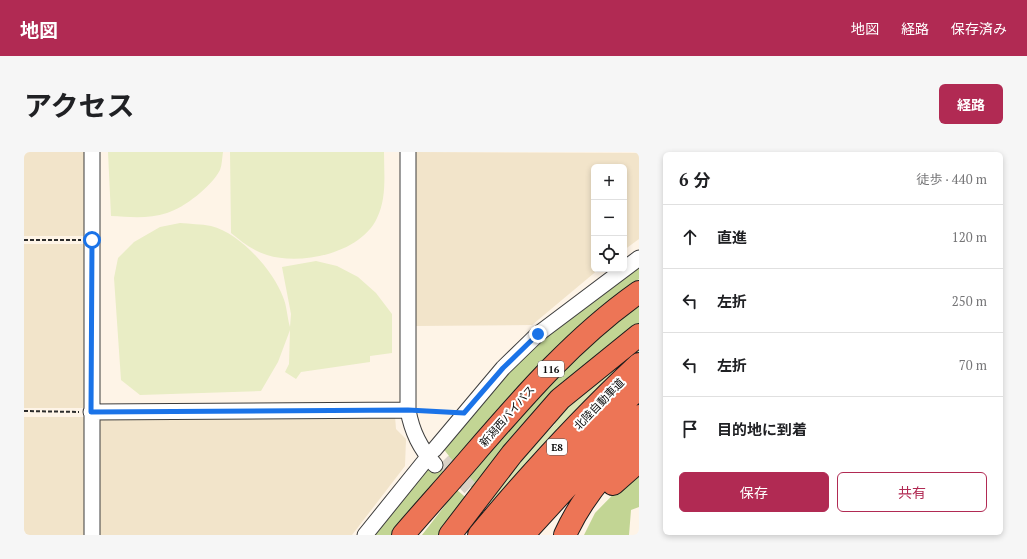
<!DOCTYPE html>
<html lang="ja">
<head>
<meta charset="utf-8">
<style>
	body { margin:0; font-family:"PT Serif","Noto Sans JP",serif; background:#f6f6f6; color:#202124 }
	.controls { position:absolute; right:12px; top:12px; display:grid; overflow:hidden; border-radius:6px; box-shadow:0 2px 6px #0003 }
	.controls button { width:36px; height:36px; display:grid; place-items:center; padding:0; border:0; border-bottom:1px solid #e0e0e0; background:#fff; color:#202124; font:20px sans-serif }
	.stop { position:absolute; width:12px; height:12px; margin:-9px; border:3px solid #1a73e8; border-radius:50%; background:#fff }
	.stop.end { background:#1a73e8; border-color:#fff; box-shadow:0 1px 4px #0008 }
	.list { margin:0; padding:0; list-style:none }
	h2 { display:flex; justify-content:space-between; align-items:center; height:52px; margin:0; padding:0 16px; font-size:17px }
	h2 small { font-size:13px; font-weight:400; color:#757577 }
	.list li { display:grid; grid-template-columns:26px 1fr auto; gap:12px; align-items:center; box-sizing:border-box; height:64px; padding:0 16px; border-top:1px solid #e0e0e0 }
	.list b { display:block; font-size:15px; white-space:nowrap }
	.list em { font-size:13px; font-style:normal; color:#757577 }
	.actions { display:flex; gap:8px; padding:12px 16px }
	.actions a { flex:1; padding:9px 0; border:1px solid #b12a53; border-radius:6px; text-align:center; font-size:14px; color:#b12a53 }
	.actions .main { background:#b12a53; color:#fff }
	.icon { flex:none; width:22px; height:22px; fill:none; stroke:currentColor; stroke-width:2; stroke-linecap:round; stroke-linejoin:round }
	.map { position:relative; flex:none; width:615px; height:383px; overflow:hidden; border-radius:6px }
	header { display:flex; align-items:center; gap:24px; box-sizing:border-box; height:56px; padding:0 20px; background:#b12a53; color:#fff }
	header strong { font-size:19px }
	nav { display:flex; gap:22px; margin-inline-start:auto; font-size:14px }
	.intro { display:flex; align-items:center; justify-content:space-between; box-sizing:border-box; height:96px; padding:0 24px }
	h1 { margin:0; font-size:28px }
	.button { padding:10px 18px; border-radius:6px; background:#b12a53; color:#fff; font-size:14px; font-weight:700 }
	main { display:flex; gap:24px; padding:0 24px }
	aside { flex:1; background:#fff; border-radius:6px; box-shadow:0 2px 6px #0003 }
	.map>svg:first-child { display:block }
</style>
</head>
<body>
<header>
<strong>地図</strong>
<nav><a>地図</a><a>経路</a><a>保存済み</a></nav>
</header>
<div class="intro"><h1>アクセス</h1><a class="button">経路</a></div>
<main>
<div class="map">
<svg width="615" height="383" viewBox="0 0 615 383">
	<rect width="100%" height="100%" fill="#fef4e7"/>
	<path fill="#f2e4ca" d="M0,0H61L60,84H0Z
		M391,0L615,1V87L600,98V15H570V117H575L508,173L392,174Z
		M0,92H62L61,256H0Z
		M371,264L372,277L382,287L381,314L328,383H75V266Z
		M0,265H62V383H0Z"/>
	<path fill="#dae5b4" d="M615,195V201L521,291L466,355L459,348L531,272L528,268L583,219Z"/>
	<path fill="#c2d594" d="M615,108V127L424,316L418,311L425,304L418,295L485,218L523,180Z
		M615,150V177L521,249L501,270L467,311L459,330L450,338L441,329L489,271L560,192Z
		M415,314L422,321L370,383H348L399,315Z
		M615,316V355L607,358L605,383H560L571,361Z
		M433,338L446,349L420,383H398Z"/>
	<path fill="#e9edc5" d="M84,0H199C198,6 198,13 196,18C188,34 160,56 143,61C125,67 106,65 87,64Z
		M206,0H360C360,22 363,46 353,66C337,101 277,114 243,103C228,98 218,90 207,81Z
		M156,71C166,72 177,72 187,74C216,81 249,118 259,145C263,154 263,165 266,175L267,162L258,115L292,109L313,114L334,125L352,141L368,162V201L346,204V210L277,220L272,227L261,220L265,212L266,178L254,210L237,239L116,243L97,228L90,126L94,106L110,90L136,75Z"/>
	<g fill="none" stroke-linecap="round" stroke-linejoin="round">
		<path stroke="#d9d1c6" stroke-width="15" stroke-dasharray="15 8" stroke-linecap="butt" d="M419,309L479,369"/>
		<g stroke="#3d3d3d" stroke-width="17">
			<path id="minor" d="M68,0V383
				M384,0V258C388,280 396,296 411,313
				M67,260L384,258
				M410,298L479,216L514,182L615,106
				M341,383L404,305"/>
		</g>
		<g stroke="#1b1b1b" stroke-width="24">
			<path id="highway" d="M589,332L615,309
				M379,383C402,356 426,330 449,303C500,244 551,185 615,140
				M426,383L488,302L536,247L615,183
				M455,383C505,323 558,265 615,212
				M476,383L567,281L615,236
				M499,383L575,300L615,264
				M541,383C558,345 584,315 615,288"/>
		</g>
		<path stroke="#2c2c2c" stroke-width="2" stroke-dasharray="4 2" stroke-linecap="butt" d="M0,88H57
			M0,259L55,260
			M395,259L425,260"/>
		<use href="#minor" stroke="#fff" stroke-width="15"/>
		<use href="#highway" stroke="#ed7556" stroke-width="22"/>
	</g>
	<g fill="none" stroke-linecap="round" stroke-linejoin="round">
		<path stroke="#1a73e8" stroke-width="5" d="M68,88L67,260L384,258L440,261L479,216L514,182"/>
	</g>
	<g text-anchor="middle" stroke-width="4" stroke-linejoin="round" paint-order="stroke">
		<g fill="#fff" stroke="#545454" stroke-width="1">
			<rect x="514" y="209" width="26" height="16" rx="3"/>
			<rect x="523" y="287" width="20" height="16" rx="3"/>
		</g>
		<g font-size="10" font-weight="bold" fill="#0a0a0a">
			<text x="527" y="221">116</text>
			<text x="533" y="299">E8</text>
		</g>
		<g font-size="11" fill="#0a0a0a" stroke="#fff">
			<text transform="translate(575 252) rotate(-46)" y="4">北陸自動車道</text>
			<text transform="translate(483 264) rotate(-49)" y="4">新潟西バイパス</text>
		</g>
	</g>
</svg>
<div class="controls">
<button>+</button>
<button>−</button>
<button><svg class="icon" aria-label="locate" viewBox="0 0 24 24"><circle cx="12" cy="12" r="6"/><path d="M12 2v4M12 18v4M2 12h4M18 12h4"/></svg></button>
</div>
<div class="stop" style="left:68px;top:88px"></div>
<div class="stop end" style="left:514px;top:182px"></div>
</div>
<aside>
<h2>6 分<small>徒歩 · 440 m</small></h2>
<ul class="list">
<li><svg class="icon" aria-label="ahead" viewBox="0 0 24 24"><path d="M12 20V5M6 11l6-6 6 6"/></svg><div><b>直進</b></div><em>120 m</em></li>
<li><svg class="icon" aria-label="left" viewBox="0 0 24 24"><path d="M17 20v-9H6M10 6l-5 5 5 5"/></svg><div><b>左折</b></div><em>250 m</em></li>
<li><svg class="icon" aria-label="left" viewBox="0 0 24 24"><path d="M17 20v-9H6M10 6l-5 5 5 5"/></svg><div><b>左折</b></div><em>70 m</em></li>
<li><svg class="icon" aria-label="arrive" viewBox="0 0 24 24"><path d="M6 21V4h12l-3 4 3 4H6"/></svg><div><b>目的地に到着</b></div></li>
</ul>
<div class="actions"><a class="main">保存</a><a>共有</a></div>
</aside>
</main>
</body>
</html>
